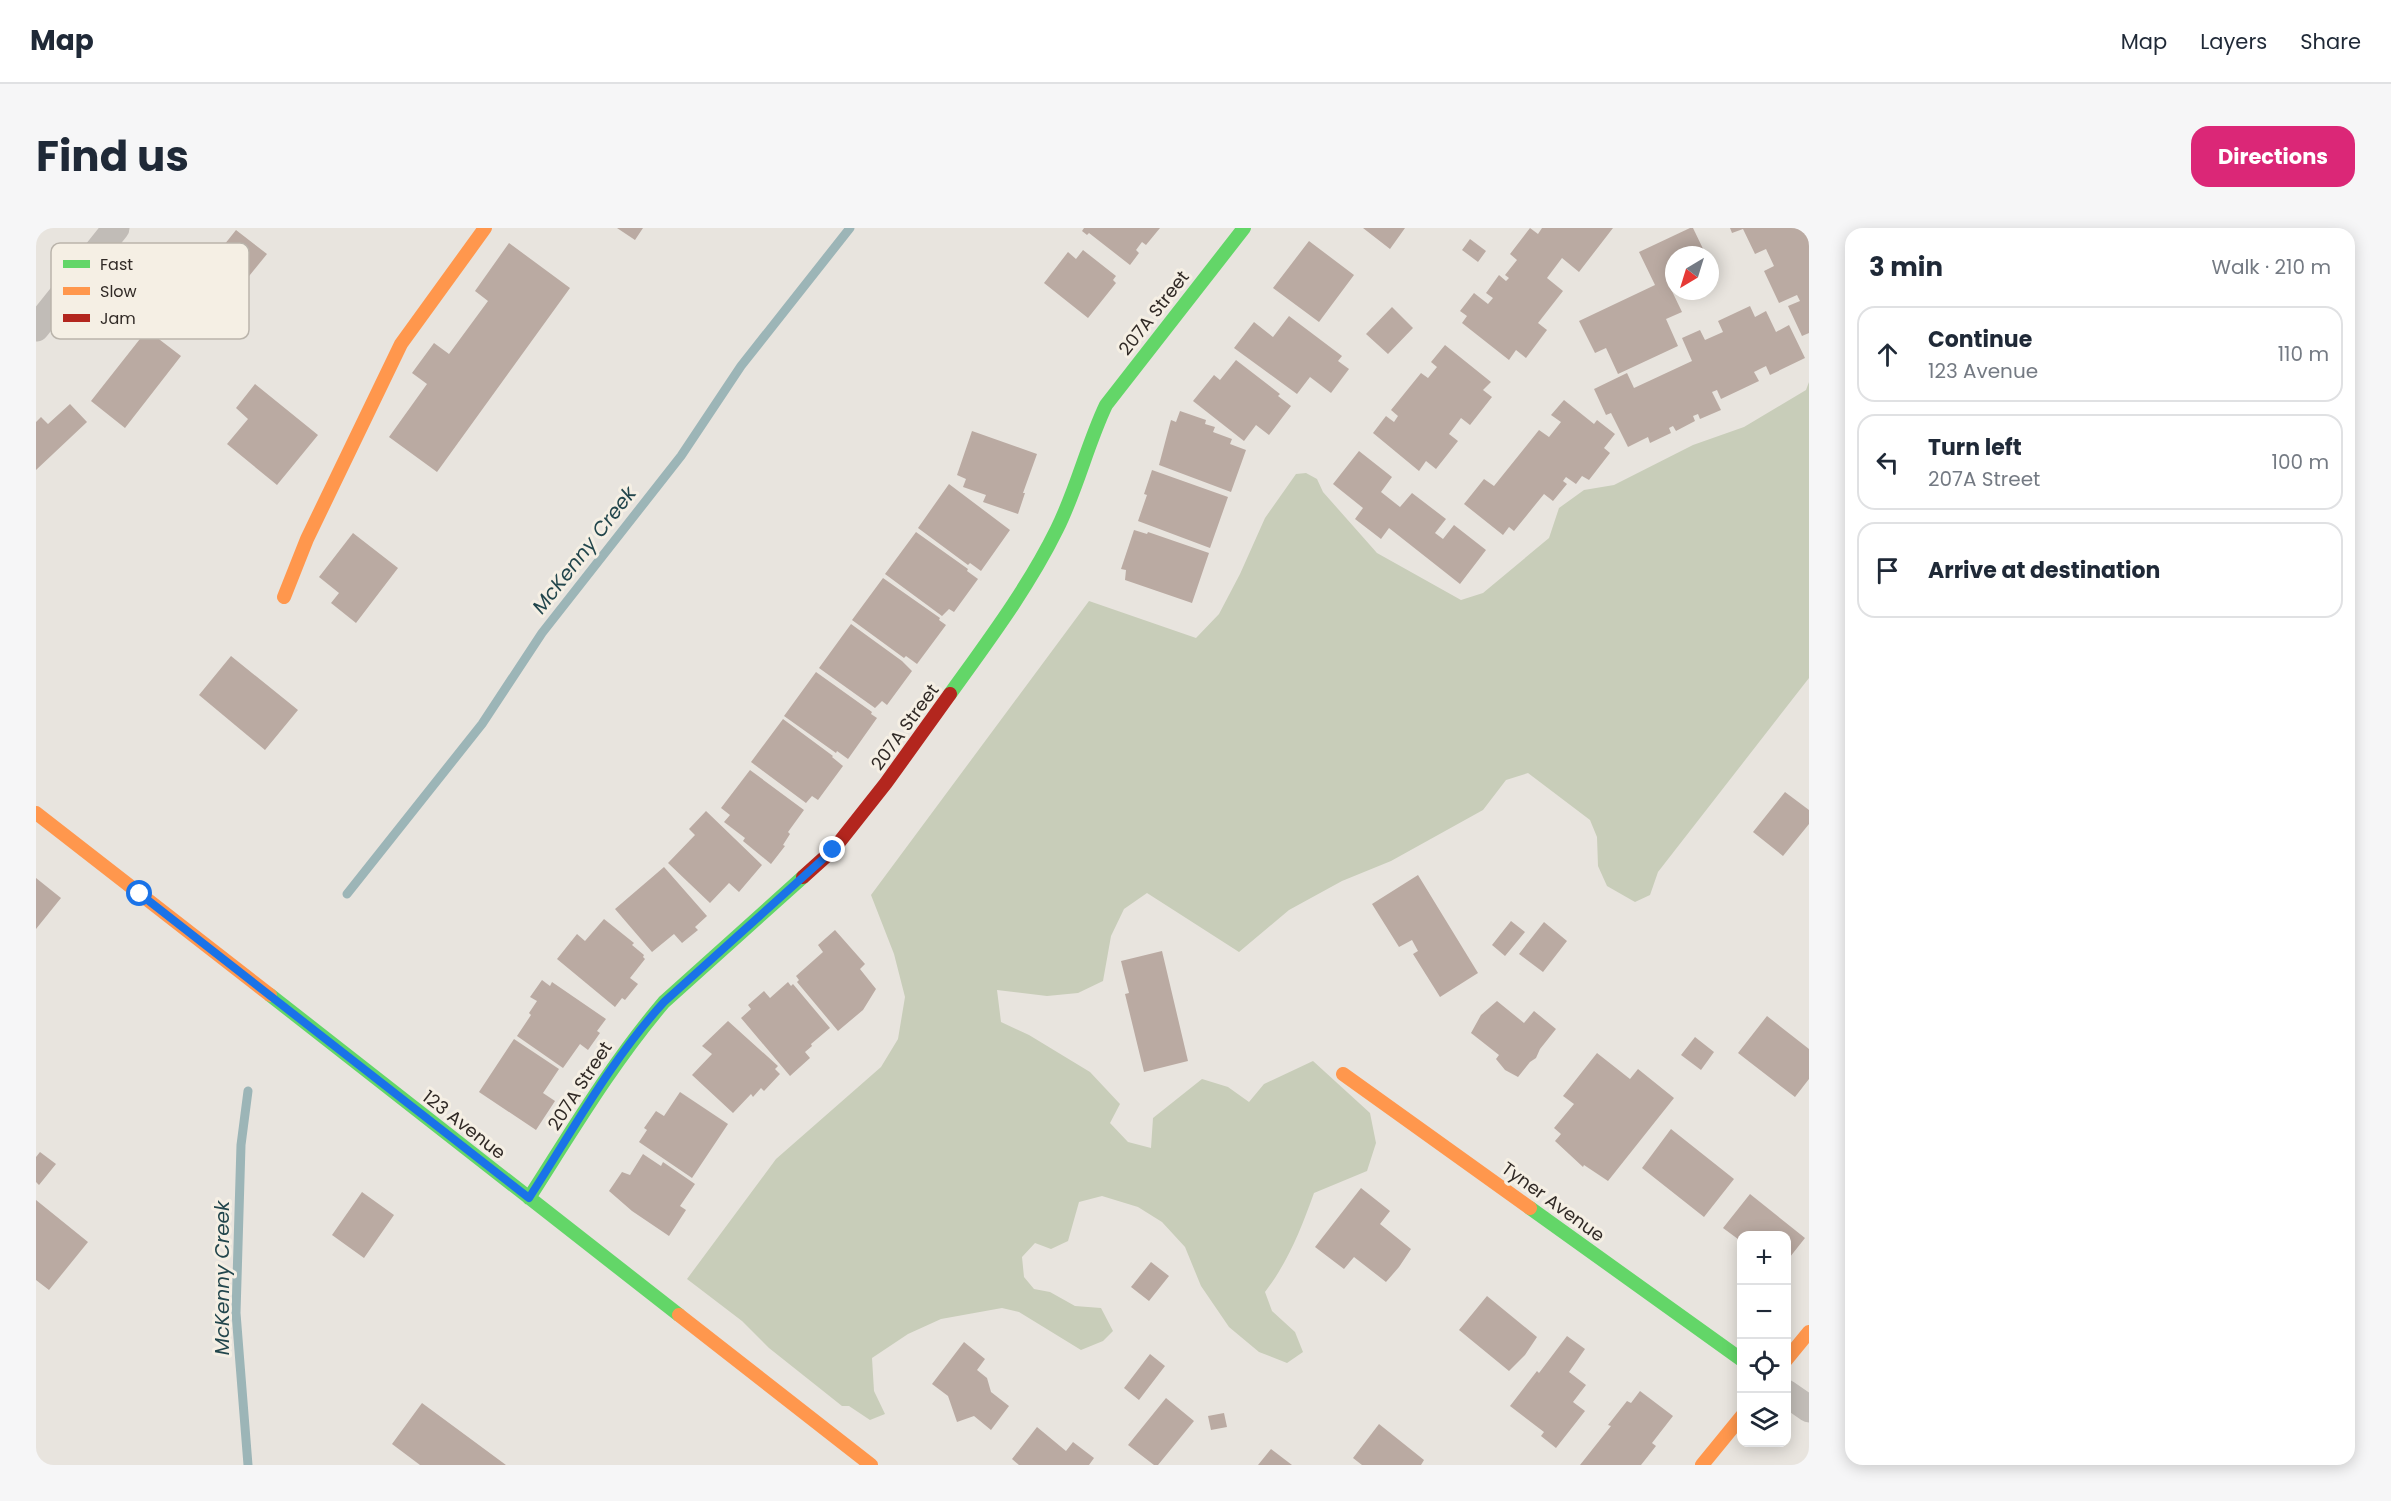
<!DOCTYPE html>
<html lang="en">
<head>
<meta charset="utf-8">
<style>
	body { margin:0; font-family:Poppins,sans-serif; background:#f6f6f7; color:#1f2937 }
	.controls { position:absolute; right:18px; bottom:18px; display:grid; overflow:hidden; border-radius:12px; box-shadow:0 3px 15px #0003 }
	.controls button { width:54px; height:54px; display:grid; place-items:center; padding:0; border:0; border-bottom:2px solid #e0e1e3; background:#fff; color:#1f2937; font:30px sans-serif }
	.compass { position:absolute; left:1629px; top:18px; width:54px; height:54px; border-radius:50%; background:#fff; box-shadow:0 3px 15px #0003; rotate:218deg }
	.stop { position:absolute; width:18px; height:18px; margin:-14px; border:4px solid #1a73e8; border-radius:50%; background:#fff }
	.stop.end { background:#1a73e8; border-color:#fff; box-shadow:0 2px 6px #0008 }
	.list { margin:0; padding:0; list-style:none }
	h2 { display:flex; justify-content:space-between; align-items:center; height:78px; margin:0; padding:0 24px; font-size:26px }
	h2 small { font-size:20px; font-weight:400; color:#747a83 }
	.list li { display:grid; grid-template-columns:39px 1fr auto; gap:18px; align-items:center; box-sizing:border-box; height:96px; margin:0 12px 12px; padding:0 12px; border:2px solid #e0e1e3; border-radius:18px }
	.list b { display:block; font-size:22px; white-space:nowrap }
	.list p { margin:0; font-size:20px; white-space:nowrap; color:#747a83 }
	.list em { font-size:20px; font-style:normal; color:#747a83 }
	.icon { flex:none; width:33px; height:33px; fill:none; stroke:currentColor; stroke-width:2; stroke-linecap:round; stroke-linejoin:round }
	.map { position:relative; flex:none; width:1773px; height:1237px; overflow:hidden; border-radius:18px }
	header { display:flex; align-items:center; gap:36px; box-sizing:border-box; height:84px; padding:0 30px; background:#fff; border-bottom:2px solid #e0e1e3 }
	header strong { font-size:28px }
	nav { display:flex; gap:33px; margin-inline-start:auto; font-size:21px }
	.intro { display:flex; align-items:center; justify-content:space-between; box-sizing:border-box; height:144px; padding:0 36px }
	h1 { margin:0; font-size:42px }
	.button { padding:15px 27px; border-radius:18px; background:#db2777; color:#fff; font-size:21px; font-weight:700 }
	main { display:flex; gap:36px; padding:0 36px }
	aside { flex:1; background:#fff; border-radius:18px; box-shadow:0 3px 15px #0003 }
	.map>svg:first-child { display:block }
</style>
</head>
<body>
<header>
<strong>Map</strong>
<nav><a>Map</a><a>Layers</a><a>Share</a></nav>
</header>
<div class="intro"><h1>Find us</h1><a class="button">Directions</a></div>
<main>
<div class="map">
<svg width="1773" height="1237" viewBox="0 0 1773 1237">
	<rect width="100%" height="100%" fill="#e8e4de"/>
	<path fill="#c8cdb9" d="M1773,154V450L1622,644L1614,667L1599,674L1571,658L1562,638L1561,609L1554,592L1492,545L1470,552L1447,582L1355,633L1306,653L1253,682L1203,724L1111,665L1088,681L1075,708L1067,753L1042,765L1011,768L961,762L965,794L993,807L1054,844L1084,876L1074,895L1092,914L1115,920L1117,890L1166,851L1192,859L1213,874L1228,856L1277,833L1334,885L1340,915L1331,943L1278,965C1265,1001 1252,1034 1229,1064L1236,1083L1259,1104L1267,1124L1251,1135L1223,1124L1193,1099L1165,1058L1149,1019L1126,994L1102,979L1066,968L1043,974L1032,1013L1015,1021L999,1015L986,1029L988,1049L998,1061L1014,1064L1039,1078L1065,1080L1077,1103L1067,1113L1045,1122L983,1084L966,1080L905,1091L872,1106L836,1130L838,1163L849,1186L834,1192L813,1178H806L733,1120L706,1093L651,1051L740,931L845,839L862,811L869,769L858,726L835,667L1053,373L1160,410L1183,386L1204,346L1229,290L1260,246L1270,245L1281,251L1287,264L1341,325L1425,372L1447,365L1513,310L1523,280L1548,262L1578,257L1657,217L1708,199L1770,162Z"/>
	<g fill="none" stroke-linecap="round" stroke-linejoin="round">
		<path stroke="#9cb5b7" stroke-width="9" d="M311,666L446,496L506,405L645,228L705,138L814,0
			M212,1237L200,1085L205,917L212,863"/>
	</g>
	<path fill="#baaaa2" d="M581,0H607L599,12Z
		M1048,0H1124L1110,17L1106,14L1100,22L1103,25L1094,37L1053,5L1051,7L1046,3Z
		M1327,0H1369L1354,21Z
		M1494,0L1502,6L1506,0H1577L1543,44L1526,30L1511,50L1527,63L1502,95L1511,102L1490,130L1480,122L1473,132L1426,95L1431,88L1424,83L1438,65L1452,76L1457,70L1450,65L1463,47L1470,53L1473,50L1469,47L1481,32L1474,26Z
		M1654,0H1657L1670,27H1638V57L1634,59L1646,84L1630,91L1642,118L1582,146L1570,120L1559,125L1543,93L1619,57L1603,24Z
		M1694,0H1773V105L1766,108L1752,78L1764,73L1761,67L1743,75L1728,43L1738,38L1730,21L1719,26L1707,1L1696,5Z
		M200,2L231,26L179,90L149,66Z
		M1434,11L1450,23L1442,34L1426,22Z
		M1273,13L1318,47L1283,94L1237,60Z
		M473,15L534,60L401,244L353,209L391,156L376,145L398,115L413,126L452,73L439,63Z
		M1047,22L1080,48L1077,52L1080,55L1052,90L1008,55L1032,24L1040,31Z
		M1714,78L1719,89L1730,83L1740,104L1753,97L1769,130L1734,147L1730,138L1718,144L1723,153L1685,171L1681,162L1676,164L1685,182L1664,191L1662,186L1657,188L1659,193L1640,203L1637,198L1633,200L1635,205L1614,215L1612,209L1592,219L1575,185L1570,187L1558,161L1591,145L1598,160L1656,133L1646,110L1664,102L1669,112L1687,104L1682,93Z
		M1356,79L1377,100L1352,126L1330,106Z
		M1253,88L1306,128L1302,133L1313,141L1295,165L1274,149L1261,166L1198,120L1218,94L1237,109Z
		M111,102L145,128L89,200L55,173Z
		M1409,117L1455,154L1447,162L1456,169L1434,197L1425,190L1413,206L1422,213L1400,241L1390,233L1383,243L1337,205L1350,188L1358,194L1362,188L1355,182L1385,145L1392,150L1401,139L1395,134Z
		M1200,132L1244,166L1242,168L1255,178L1233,207L1220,197L1208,213L1157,173L1178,147L1184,152Z
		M219,156L282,207L241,257L191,216L212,191L200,180Z
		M1528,172L1558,196L1561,192L1579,206L1568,220L1574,225L1553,252L1546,248L1540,256L1530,249L1527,253L1531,256L1517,273L1508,266L1478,303L1473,299L1467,307L1428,276L1448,251L1458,258L1503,202L1513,209L1525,194L1515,187Z
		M34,176L51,194L0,242V194L5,189L12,196Z
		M1144,183L1170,192L1169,196L1179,199L1177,204L1196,211L1194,216L1210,222L1195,264L1123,237L1135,192L1140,194Z
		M936,203L1001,226L987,265H989L982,286L947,274L950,267L927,259L930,251L921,247Z
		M1323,223L1356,249L1345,264L1364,279L1376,265L1410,291L1399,305L1407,311L1418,297L1450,322L1424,356L1353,300L1345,311L1319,291L1327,280L1297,256Z
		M1116,242L1192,269L1174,320L1102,293L1111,267L1108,266Z
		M913,256L974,302L945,343L934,335L932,337L882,300Z
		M1098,302L1111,306L1112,304L1173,325L1156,375L1089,352L1090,342L1085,341Z
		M880,304L932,341L931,343L942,351L918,384L913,381L906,388L849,346Z
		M317,305L362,340L320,395L295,375L303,365L283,349Z
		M847,350L904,390L903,392L910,397L881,436L870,428L868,430L816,392Z
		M815,396L866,433L876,443L851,477L846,473L839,480L783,440Z
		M195,428L262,482L229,522L163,467Z
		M780,444L836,484L835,486L841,490L812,531L801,523L800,525L748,488Z
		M747,491L797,528L796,529L807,538L782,572L776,568L770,575L715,534Z
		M714,542L768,582L752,604L754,606L747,617L749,618L735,636L707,613L709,610L688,594L694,587L685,580Z
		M1749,564L1773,582V596L1747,628L1717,604Z
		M670,583L726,637L703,664L693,655L674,675L632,635L659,607L653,601Z
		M628,639L671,688L659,699L662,702L646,715L638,706L616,724L579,681Z
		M1382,647L1442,745L1404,769L1377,726L1382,723L1376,712L1363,719L1336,676Z
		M0,650L25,670L0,701Z
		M568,691L598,715L596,717L608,727L607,729L609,731L594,750L602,756L589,772L586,770L579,779L521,731L541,706L549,713Z
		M1475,693L1489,704L1469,728L1456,717Z
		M1508,694L1531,713L1507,744L1483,726Z
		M799,702L829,736L824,741L840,761L827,782L802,803L761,754L763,752L760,748L787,724L782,717Z
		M1126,723L1152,833L1108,844L1089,766L1093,765L1085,733Z
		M506,752L514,758L516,754L570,791L561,803L564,805L552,822L544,816L527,840L481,808L495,787L493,785L501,773L494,769Z
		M752,754L755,758L757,756L794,800L775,816L776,818L769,824L774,830L754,848L705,790L715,781L712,777L728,763L734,770Z
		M1461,773L1488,795L1498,783L1520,801L1504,821L1500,830L1494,834L1482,849L1469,842L1460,831L1463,827L1435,805L1445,787Z
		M1731,788L1773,821V851L1759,869L1702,825Z
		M692,793L742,838L739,841L744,846L728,863L725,860L717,869L715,866L697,885L656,847L676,826L666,818Z
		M1659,809L1678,824L1665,842L1645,827Z
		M478,811L523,841L507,865L519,873L500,902L443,864Z
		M1561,825L1594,851L1602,841L1638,870L1572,953L1548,937L1547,939L1519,913L1525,906L1518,900L1538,876L1527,868Z
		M644,864L692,896L656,950L603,914L611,902L608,900L620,883L628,888Z
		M1635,901L1698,951L1668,989L1606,940Z
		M4,924L20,936L3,957L0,954V929Z
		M607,926L625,938L627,934L659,956L644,978L650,982L633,1008L596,983L573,963L586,944L594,947Z
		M1325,960L1354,983L1344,996L1375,1021L1363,1039L1350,1054L1318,1029L1308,1041L1279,1019Z
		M326,964L358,987L328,1030L296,1007Z
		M1714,966L1769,1010L1750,1034V1008H1706V1014L1687,1000Z
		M0,972L52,1014L13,1062L0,1052Z
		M1115,1034L1133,1048L1113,1073L1095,1059Z
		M1451,1068L1501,1109L1489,1127L1473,1143L1423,1102Z
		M1531,1108L1549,1121L1533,1144L1550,1157L1537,1174L1549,1183L1520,1220L1505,1208L1508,1204L1474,1178L1501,1143L1503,1145Z
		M928,1114L949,1131L941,1142L951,1150L955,1164L973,1178L955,1202L938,1188L921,1194L912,1168L896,1156Z
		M1114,1126L1129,1138L1103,1172L1088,1160Z
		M1604,1163L1637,1188L1616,1215L1620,1218L1605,1237H1544L1575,1198L1572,1197L1591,1173L1595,1175Z
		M1130,1170L1158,1193L1122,1237H1118L1092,1217Z
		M386,1175L470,1237H384L356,1216Z
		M1188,1185L1191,1199L1175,1202L1172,1188Z
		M1343,1196L1388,1232L1385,1237H1326L1317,1230Z
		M1001,1199L1030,1223L1037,1214L1058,1230L1053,1237H983L976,1231Z
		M1235,1221L1256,1237H1222Z"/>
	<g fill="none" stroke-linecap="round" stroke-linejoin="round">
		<path stroke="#c1bcb7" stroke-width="27" d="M0,100L80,0
			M1750,1165L1773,1181"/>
		<path stroke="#63d668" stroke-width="14" d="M914,466C952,413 992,360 1021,301C1041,261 1051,217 1070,177L1208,0
			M234,767L643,1087
			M493,970C536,903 576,835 628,774L767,649
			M1494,980L1706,1132"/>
		<path stroke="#ff974d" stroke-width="14" d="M248,369L271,311L365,116L449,0
			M0,585L234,767
			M1307,846L1494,980
			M643,1087L835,1237
			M1750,1132L1773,1104
			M1666,1237L1706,1188"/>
		<path stroke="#b3261e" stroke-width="14" d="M767,649L797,622L850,555L914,466"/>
	</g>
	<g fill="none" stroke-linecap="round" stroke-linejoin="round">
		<path stroke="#1a73e8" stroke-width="8" d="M104,666L493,970C536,904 574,833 628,774L797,622"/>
	</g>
	<g text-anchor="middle" stroke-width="6" stroke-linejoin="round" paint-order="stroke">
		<g font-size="18" fill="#312a26" stroke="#f5efe4">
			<text transform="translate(1118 85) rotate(-52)" y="6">207A Street</text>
			<text transform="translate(869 499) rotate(-54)" y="6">207A Street</text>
			<text transform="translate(544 858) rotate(-57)" y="6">207A Street</text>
			<text transform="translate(428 897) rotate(38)" y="6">123 Avenue</text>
			<text transform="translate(1517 974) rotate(36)" y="6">Tyner Avenue</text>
		</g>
		<g font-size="20" font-style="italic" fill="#22464c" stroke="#f5efe4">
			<text transform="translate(548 322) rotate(-52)" y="7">McKenny Creek</text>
			<text transform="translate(186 1050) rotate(-90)" y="7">McKenny Creek</text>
		</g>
	</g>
	<rect x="15" y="15" width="198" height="96" rx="9" fill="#f5efe4" stroke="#bab4ab" stroke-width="1.5"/>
	<rect x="27" y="32" width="27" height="8" fill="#63d668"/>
	<rect x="27" y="59" width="27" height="8" fill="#ff974d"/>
	<rect x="27" y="86" width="27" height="8" fill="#b3261e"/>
	<g font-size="16" fill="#312a26">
		<text x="64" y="42">Fast</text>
		<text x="64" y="69">Slow</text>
		<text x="64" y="96">Jam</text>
	</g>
</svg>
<div class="controls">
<button>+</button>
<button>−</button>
<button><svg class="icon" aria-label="locate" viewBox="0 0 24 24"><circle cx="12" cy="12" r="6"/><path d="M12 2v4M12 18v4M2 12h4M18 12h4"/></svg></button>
<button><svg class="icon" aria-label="layers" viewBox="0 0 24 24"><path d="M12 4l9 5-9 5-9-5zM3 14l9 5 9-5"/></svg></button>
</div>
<svg class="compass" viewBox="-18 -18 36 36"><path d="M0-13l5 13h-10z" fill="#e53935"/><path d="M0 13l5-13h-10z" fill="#747a83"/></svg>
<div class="stop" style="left:104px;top:666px"></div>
<div class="stop end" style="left:797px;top:622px"></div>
</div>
<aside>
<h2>3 min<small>Walk · 210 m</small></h2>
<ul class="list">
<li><svg class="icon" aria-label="ahead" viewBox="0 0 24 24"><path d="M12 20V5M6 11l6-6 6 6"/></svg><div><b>Continue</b><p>123 Avenue</p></div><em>110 m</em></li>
<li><svg class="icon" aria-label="left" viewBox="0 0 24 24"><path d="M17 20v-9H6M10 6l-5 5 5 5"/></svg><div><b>Turn left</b><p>207A Street</p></div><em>100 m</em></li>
<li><svg class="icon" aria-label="arrive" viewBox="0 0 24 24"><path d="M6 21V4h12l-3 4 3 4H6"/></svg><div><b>Arrive at destination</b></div></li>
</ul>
</aside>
</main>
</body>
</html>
